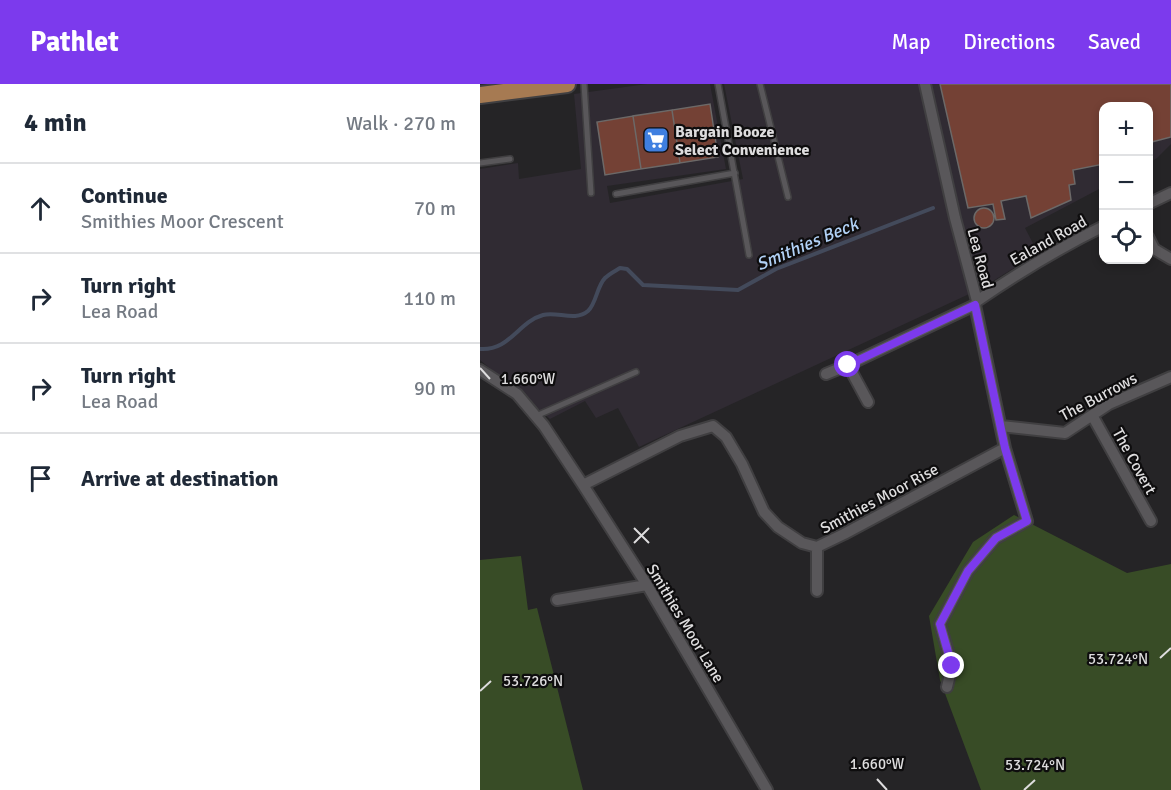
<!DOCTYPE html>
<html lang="en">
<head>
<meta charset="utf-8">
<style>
	body { margin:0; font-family:Signika,sans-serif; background:#f2f2f3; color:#1f2937 }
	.controls { position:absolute; right:18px; top:18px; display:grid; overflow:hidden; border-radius:12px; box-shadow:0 3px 9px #0003 }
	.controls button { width:54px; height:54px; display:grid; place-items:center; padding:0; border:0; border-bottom:2px solid #e0e1e3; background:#fff; color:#1f2937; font:30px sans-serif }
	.stop { position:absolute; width:18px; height:18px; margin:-14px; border:4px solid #7c3aed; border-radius:50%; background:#fff }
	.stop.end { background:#7c3aed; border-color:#fff; box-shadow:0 2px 6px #0008 }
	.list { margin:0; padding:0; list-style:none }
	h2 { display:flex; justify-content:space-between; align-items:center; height:78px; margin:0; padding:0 24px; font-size:26px }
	h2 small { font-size:20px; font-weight:400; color:#747a83 }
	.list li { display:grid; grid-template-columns:39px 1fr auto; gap:18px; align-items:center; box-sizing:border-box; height:90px; padding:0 24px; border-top:2px solid #e0e1e3 }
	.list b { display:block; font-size:22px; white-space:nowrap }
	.list p { margin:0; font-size:20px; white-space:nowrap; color:#747a83 }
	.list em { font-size:20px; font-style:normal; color:#747a83 }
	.icon { flex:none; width:33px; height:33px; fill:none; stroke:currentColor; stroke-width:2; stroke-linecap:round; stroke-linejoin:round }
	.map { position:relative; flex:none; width:691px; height:706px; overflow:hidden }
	header { display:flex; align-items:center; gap:36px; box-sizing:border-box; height:84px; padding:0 30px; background:#7c3aed; color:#fff }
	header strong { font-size:28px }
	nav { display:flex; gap:33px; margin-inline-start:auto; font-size:21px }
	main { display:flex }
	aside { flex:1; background:#fff }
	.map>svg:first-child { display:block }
</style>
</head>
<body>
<header>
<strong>Pathlet</strong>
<nav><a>Map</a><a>Directions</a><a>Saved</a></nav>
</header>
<main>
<aside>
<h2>4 min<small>Walk · 270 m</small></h2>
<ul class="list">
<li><svg class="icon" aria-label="ahead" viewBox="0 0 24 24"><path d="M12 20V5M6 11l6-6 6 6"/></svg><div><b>Continue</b><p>Smithies Moor Crescent</p></div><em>70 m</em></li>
<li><svg class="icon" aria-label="right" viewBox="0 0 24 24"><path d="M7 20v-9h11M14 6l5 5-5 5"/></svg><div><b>Turn right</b><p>Lea Road</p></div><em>110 m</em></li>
<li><svg class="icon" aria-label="right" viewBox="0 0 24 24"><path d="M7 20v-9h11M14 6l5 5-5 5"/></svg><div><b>Turn right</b><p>Lea Road</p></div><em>90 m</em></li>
<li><svg class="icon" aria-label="arrive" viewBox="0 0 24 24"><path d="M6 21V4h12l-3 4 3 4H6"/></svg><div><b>Arrive at destination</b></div></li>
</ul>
</aside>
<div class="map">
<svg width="691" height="706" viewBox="0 0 691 706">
	<rect width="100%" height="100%" fill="#252426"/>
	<path fill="#302b33" d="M167,0H230L246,85L127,102L130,119L263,95L244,0H691V60L677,74L669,79L668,22H624L623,103L545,144L558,169L500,205L159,363L138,324L116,334L105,317L70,335L0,276V85L38,79L39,95L101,85L94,10Z"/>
	<path fill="#384c26" d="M534,431L647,489L691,480V706H501L460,596L449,532L493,458Z
		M41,472L48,526L57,524L103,706H0V476Z"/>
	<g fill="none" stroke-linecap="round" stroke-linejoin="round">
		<path stroke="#434a5b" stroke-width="4" d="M0,265C30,267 38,238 63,231C77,227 95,238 108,227C116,220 117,202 125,194C129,190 135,187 140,184L147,185L163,201L258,206L296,185L453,124"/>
	</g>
	<path fill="#744135" stroke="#6c6968" stroke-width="1.5" d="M460,0H691V53L668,59V22H624V80L593,86L595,100L589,101L591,116L551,134L546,112L521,117L525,135L516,136L513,120L488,124Z
		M230,20L238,73L200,79L192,26Z
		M192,26L200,79L161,85L153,32Z
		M153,32L161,85L125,91L117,38Z
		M494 134a10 10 0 1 1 20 0a10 10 0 1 1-20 0Z"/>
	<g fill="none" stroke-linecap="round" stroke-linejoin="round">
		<g stroke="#403f41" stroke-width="8">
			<path id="service" d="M104,0L111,109
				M238,0L269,171
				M280,0L308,113
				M0,79L30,75
				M136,110L255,89
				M56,332L156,288"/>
		</g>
		<g stroke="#403f41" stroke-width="14">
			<path id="minor" d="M445,0L475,134L497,217L495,221L525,364L547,437L516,454L488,487L460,540L472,582L467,603
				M668,120L691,109
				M668,153L674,165L691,175
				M497,217C538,189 579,164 624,142
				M368,281L388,318
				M0,286L37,310L64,342L103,401L167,501L287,706
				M346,290L368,281L495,221
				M612,331L671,437
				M521,342L585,349L629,320L691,293
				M103,401L200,352L233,342L246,353L262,380L284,428L298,443L322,459L337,463L364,450L525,364
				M337,463V507
				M77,516L167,501"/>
		</g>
		<g stroke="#403f41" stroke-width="20">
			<path id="primary" d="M0,11L87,0"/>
		</g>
		<use href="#service" stroke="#59575a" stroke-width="5"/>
		<use href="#minor" stroke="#59575a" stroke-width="10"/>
		<use href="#primary" stroke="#a67a52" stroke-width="16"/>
	</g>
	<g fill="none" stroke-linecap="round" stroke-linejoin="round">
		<path stroke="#7c3aed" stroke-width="8" d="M368,281L495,221L525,364L547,437L516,454L488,487L460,540L472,582"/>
	</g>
	<path fill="none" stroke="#deddde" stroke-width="2" d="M0,284L10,295M154,444L169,459M154,459L169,444M680,574L691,564M0,607L11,597M397,695L407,706M544,706L555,696"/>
	<defs>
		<g id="supermarket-square" transform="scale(1.35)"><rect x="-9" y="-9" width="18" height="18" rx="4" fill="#3f7fe0" stroke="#0e0d0e"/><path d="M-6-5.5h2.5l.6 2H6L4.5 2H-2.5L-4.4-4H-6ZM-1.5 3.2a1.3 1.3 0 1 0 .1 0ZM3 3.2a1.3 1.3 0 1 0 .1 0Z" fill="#fff"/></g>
	</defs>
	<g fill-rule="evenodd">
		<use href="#supermarket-square" x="176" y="56"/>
	</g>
	<g text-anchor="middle" stroke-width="4.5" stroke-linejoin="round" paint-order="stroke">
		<g font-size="16" font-weight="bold" fill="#deddde" stroke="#0e0d0e" text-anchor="start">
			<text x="195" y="53">Bargain Booze<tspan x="195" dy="18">Select Convenience</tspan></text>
		</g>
		<g font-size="16" fill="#deddde" stroke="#0e0d0e">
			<text transform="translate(568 156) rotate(-29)" y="6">Ealand Road</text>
			<text transform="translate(501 174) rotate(75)" y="6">Lea Road</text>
			<text transform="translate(618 312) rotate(-28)" y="6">The Burrows</text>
			<text transform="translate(655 377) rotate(61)" y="6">The Covert</text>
			<text transform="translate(399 414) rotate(-28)" y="6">Smithies Moor Rise</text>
			<text transform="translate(206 539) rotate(59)" y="6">Smithies Moor Lane</text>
		</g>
		<g font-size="18" font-style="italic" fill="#b1d1f6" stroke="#0e0d0e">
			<text transform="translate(327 160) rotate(-23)" y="6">Smithies Beck</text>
		</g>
	</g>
	<g font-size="15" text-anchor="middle" fill="#deddde" stroke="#0e0d0e" stroke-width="4.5" stroke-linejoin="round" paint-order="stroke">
		<text x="48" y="300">1.660°W</text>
		<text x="638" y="580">53.724°N</text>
		<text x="53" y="602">53.726°N</text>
		<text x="397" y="685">1.660°W</text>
		<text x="555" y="686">53.724°N</text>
	</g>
</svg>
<div class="controls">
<button>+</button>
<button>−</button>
<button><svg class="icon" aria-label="locate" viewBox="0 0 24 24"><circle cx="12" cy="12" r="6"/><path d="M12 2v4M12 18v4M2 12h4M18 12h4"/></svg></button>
</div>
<div class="stop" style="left:368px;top:281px"></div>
<div class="stop end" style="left:472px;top:582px"></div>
</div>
</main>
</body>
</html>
